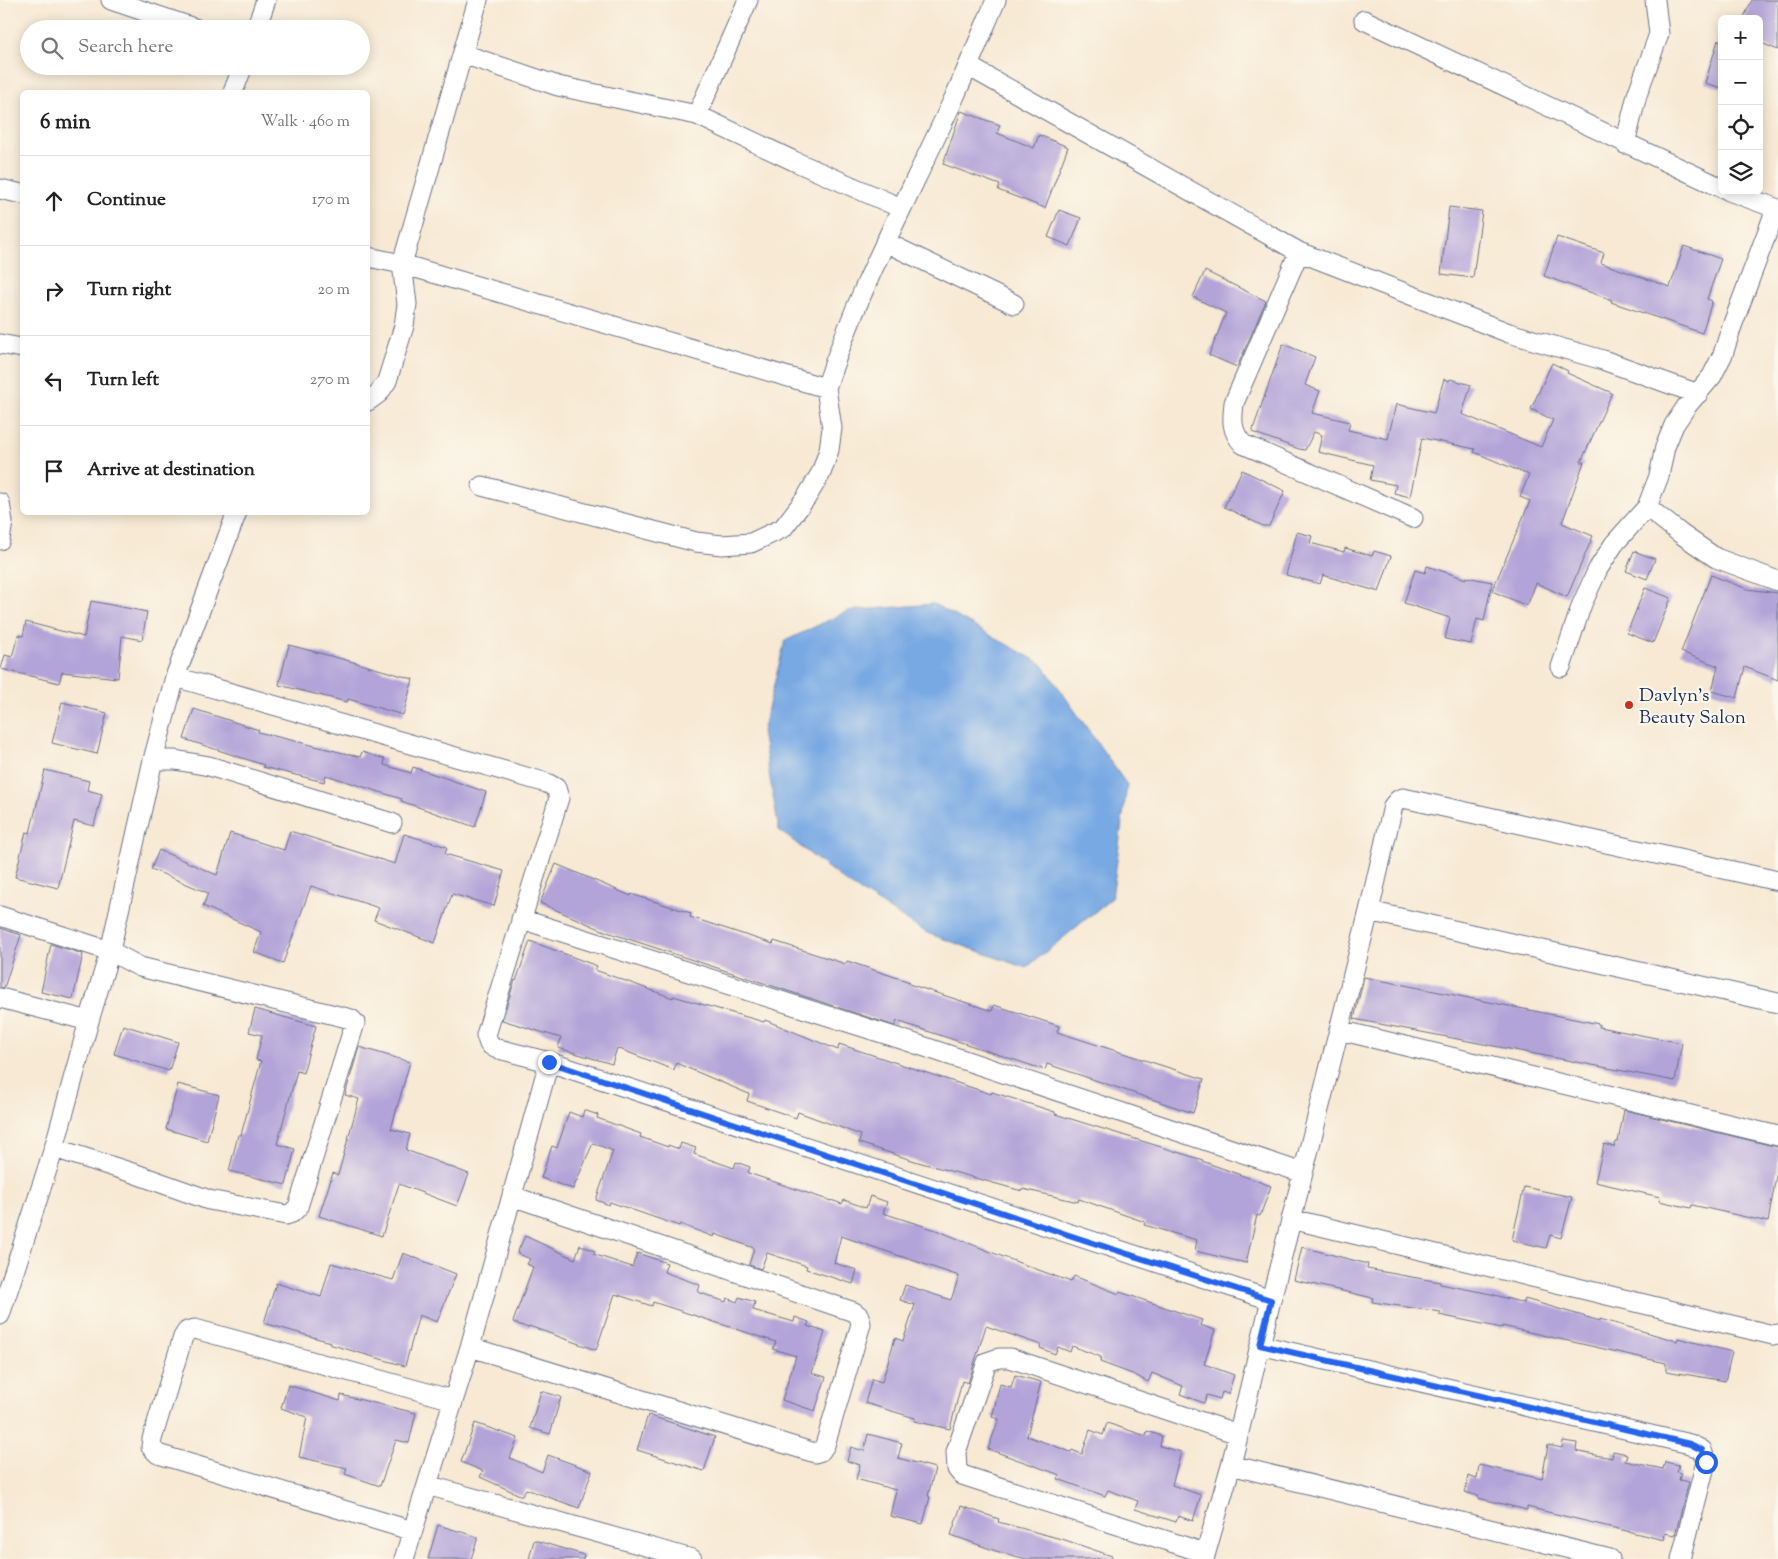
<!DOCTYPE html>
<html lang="en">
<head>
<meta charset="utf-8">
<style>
	body { margin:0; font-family:"Sorts Mill Goudy",serif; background:#f6f6f6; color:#222 }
	.controls { position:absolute; right:15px; top:15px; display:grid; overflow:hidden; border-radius:8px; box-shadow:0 2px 12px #0003 }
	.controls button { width:45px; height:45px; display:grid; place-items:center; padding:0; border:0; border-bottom:1px solid #e0e0e0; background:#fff; color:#222; font:25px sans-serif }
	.stop { position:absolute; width:15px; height:15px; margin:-11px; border:4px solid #2563eb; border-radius:50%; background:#fff }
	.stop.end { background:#2563eb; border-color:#fff; box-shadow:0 1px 5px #0008 }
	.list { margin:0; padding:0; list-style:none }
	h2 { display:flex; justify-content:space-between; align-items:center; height:65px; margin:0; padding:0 20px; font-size:21px }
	h2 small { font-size:16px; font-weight:400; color:#767676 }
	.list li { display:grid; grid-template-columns:32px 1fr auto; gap:15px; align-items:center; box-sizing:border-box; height:90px; padding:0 20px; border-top:1px solid #e0e0e0 }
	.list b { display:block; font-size:19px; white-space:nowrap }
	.list em { font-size:16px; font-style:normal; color:#767676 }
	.icon { flex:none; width:28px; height:28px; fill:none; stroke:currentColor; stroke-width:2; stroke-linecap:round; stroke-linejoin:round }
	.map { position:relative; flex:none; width:1778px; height:1559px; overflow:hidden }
	.search { position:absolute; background:#fff; box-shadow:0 2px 12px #0003; left:20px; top:20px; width:350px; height:55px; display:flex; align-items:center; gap:12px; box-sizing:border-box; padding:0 18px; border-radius:28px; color:#767676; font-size:19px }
	.panel { position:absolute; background:#fff; box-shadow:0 2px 12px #0003; left:20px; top:90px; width:350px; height:425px; border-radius:8px }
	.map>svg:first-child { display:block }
</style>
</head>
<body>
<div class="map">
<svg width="1778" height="1559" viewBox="0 0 1778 1559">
	<rect width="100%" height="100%" fill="#fbf7ec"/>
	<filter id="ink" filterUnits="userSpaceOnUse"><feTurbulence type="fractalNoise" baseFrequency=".02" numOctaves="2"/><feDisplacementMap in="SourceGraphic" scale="10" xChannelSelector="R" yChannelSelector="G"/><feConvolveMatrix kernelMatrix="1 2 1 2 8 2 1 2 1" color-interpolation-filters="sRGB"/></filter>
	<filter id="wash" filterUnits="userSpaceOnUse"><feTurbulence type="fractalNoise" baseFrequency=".0096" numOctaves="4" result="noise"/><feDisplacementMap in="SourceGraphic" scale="20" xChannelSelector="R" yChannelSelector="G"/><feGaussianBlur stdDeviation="1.12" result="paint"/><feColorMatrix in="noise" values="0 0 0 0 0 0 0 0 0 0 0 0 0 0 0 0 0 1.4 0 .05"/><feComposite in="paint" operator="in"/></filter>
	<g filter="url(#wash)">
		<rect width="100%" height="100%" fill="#f7e9d3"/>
		<path fill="#78a9e3" stroke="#4a6ca0" d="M934,604L1042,664L1127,785L1112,898L1026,968L927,933L850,885L779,830L762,732L785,641L848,611Z"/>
		<g id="blocks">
			<path fill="#b2a4d8" d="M1752,0H1778V50L1759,42V19H1743Z
				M1718,40L1722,41V88L1705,83Z
				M961,111L1000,125L997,133L1034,148L1039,135L1068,147L1045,208L998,190L1000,185L943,164Z
				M1449,207L1482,211L1473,278L1441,274Z
				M1059,210L1081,218L1070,246L1048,237Z
				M1557,237L1604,253L1601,263L1670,287L1684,246L1721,259L1707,299L1712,301L1702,333L1611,302L1612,300L1544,276Z
				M1205,271L1266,301L1237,367L1209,355L1226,313L1193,297Z
				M1283,344L1315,357L1305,385L1320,391L1312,413L1350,422L1348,430L1388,439L1396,404L1434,413L1444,379L1449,381L1450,379L1471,385L1462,414L1541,447L1553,420L1531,409L1552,363L1568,371L1567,373L1612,393L1581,462H1584L1562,523L1593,536L1567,597L1536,583L1527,606L1492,591L1530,501L1520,497L1529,475L1474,452L1475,449L1422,438L1410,497L1394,493L1396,485L1370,480L1373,465L1318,452L1322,435L1314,432L1305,450L1299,449L1252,432Z
				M1242,470L1285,491L1269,526H1263L1224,507Z
				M1297,532L1312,536L1310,543L1344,552L1345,548L1372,556L1374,551L1391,556L1379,592L1323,575L1320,584L1286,575Z
				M1634,551L1655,559L1647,579L1626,571Z
				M1427,566L1466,579V577L1492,582L1484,621L1477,619L1471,644L1445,639L1450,618L1404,603L1415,570L1425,573Z
				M1711,575L1747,589L1778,593V680L1745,667L1737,698L1712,691L1718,666L1681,652Z
				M1645,588L1671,598L1653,643L1627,633Z
				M91,601L147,612L142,640L122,636L118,678L62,672L59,683L1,669L5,655L12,657L18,635L23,636L26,622L84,637Z
				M289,645L357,663L413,679L403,715L348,699L347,702L279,685Z
				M62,702L107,713L97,754L52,743Z
				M194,709L259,730L258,732L360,757L362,752L385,759L384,765L411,773L413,767L486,792L475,827L401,801L402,799L326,775L324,782L263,767L264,765L184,739Z
				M45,770L89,781L87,790L102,794L94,826L74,821L58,888L15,877L26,832L30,833Z
				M290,831L395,864L404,834L447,847L445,854L504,871L494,906L452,894L435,943L374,920L379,908L311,886L283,963L254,952L261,932L203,906L208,893L151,869L159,850L217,875L230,833L284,850Z
				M556,864L631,896V894L691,913L690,917L773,944L774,941L846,964L847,961L910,982L909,984L992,1011L994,1005L1059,1026L1057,1032L1204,1079L1193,1113L1047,1064L1045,1070L897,1021L895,1026L607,932L540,903Z
				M0,928L21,935L4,988L0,987Z
				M530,941L597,966L595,970L673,998V996L764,1022L765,1020L838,1050L839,1044L991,1094L992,1092L1055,1112V1114L1203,1160L1202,1161L1271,1186L1260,1216L1257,1215L1246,1263L1195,1251L1197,1240L1144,1225L1145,1222L1079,1199L1078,1202L1023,1189L1022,1191L918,1162L859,1143L861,1135L798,1112L796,1118L747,1101L749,1094L676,1063L674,1070L617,1048L612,1064L558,1048L561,1038L502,1020L515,980L516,981Z
				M51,944L83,954L73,999L41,992Z
				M1364,977L1599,1024V1027L1682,1043L1675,1081L1354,1019Z
				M255,1009L316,1026L303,1073L297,1071L277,1144L295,1149L286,1185L229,1171L238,1135H241L261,1061L256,1060L262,1035L249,1032Z
				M123,1025L178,1042L169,1071L114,1054Z
				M359,1047L410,1062L391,1129L410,1134L406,1150L469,1174L457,1206L399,1184L382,1236L319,1216L333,1173L338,1175L359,1099L345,1095Z
				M178,1084L219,1095L207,1141L166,1129Z
				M584,1110L598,1115L597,1118L641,1134L640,1137L668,1147V1145L679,1149L681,1143L696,1148L694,1154L734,1168L736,1162L750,1167L748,1173L831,1201V1200L842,1204L844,1200L866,1208L870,1196L887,1202L883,1213L936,1230L1001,1256L1071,1282L1074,1276L1119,1294L1120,1292L1202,1320L1200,1325L1215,1330L1204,1364L1234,1375L1228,1394L1222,1392L1220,1399L1207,1395L1204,1403L1180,1394L1183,1386L1152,1373L1148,1382L1135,1375L1100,1362L1101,1357L1072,1346L1070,1352L1058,1347L1055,1354L1040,1348L1041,1345L986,1326L968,1383L962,1381L950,1429L914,1421L915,1418L865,1403L872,1379L882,1382L895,1338L903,1341L915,1305L900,1300L905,1285L951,1300L959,1276L841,1236L834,1263L857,1270L853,1284L806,1269L807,1266L767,1253L761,1269L749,1265L754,1248L715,1234L714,1237L680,1224L679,1226L610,1202L609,1205L596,1200L613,1151L593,1143L573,1189L541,1178L552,1146L557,1148L569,1112L582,1117Z
				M1624,1110L1778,1147V1165L1768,1222L1692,1205L1691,1208L1659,1201L1660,1197L1595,1182L1604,1144L1614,1147L1616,1142H1618Z
				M1524,1187L1572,1197L1561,1238L1550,1235L1546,1248L1512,1240Z
				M525,1236L575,1259L580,1245L595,1251L593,1254L632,1267L637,1253L667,1263L664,1272L700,1285L698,1292L726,1302L727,1298L737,1302L739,1297L755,1302L753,1310L794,1322L795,1317L809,1322L807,1326L825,1332L812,1373L826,1377L815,1411L782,1400L796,1356L773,1349L776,1342L653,1302L652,1306L615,1294L596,1350L529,1326L528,1328L513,1322L533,1267L527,1264L530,1259L517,1253Z
				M1302,1247L1368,1264L1367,1269L1440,1282V1284L1491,1294L1524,1303L1525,1299L1600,1321V1319L1677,1341L1678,1338L1732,1352L1725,1381L1666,1371V1363L1502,1326V1328L1439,1315L1441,1312L1372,1302L1373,1298L1294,1280Z
				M403,1253L456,1274L437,1322L419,1315L405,1366L329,1344L330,1342L264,1323L276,1283L321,1297L331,1263L393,1280Z
				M1015,1375L1041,1382L1027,1436L1071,1452L1072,1450L1082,1454L1090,1430L1103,1435L1107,1423L1146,1436L1147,1431L1162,1436L1160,1446L1181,1452L1172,1485L1201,1495L1193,1521L1178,1516L1176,1522L1135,1509L1138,1501L1108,1490L1105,1496L1058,1479L1060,1475L988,1449L999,1419L992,1417L1000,1384L1011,1387Z
				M288,1385L340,1401L341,1395L416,1413L409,1443L396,1440L380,1486L345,1474L347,1468L299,1457L307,1417L281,1408Z
				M541,1391L561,1397L550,1434L530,1428Z
				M648,1415L715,1437L704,1471L637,1450Z
				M475,1423L518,1438L510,1458L542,1472L548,1455L592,1471L579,1508L526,1489L522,1496L480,1477L483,1471L461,1462Z
				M868,1434L902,1443L898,1458L935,1468L928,1496L930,1497L923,1524L890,1516L896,1490L856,1479L860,1465L847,1461L851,1447L864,1451Z
				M1563,1441L1577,1443L1576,1451L1579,1452L1612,1458L1613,1451L1627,1454L1625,1461L1663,1469L1665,1462L1679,1465L1677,1472L1681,1473L1679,1480L1689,1482L1675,1535L1665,1533L1664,1540L1527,1507V1510L1478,1498V1496L1465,1492L1468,1476L1477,1479L1479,1465L1542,1479L1548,1445L1562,1448Z
				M961,1506L999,1519L998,1522L1065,1540L1112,1556V1559H1026L996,1551L951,1535Z
				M438,1525L478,1537L471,1559H428Z
				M534,1540L584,1555L583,1559H529Z"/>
		</g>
	</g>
	<g filter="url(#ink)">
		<use href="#blocks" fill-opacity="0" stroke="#687087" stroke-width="1"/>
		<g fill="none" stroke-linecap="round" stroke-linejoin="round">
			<g stroke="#687087" stroke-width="21">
				<path id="minor" d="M111,0L197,29
					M1364,20L1722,188
					M256,29L266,0
					M463,54L558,86L697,115L794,161L901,208
					M968,66L1299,252L1509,333L1603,360L1698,394
					M233,92L243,66
					M697,115L748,0
					M1625,144L1637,95L1659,34L1655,0
					M0,189L22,194
					M1729,191L1778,209
					M885,242L1014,304
					M1299,252L1234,403C1232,420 1231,431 1243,444L1413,518
					M368,257L402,264L478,0
					M0,344L22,348
					M368,401L379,393L387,381L404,326L407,304L402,264L826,388C859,286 910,195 954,98C969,65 982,33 996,0
					M482,486L696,542L722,545L751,543L783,528L806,498L821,473L829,450L832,428L826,388
					M0,503L3,522L0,540
					M1647,507L1681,534L1716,558L1778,581
					M1561,667L1582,604L1598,569L1614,544L1647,507L1659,476L1665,447L1674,425L1686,407L1712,376L1723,354L1732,326L1776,209
					M175,677L547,783L556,788L559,798L486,1035L489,1044L495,1048L549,1062L1271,1300
					M153,760H175L209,766L392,823
					M1369,911L1778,1003
					M0,916L110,951L140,967L351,1019L355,1023L298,1207L292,1213L286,1215L209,1200L136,1174L54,1148
					M521,919L904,1040L1303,1173
					M0,998L89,1021
					M1339,1030L1778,1136
					M1291,1219L1773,1335L1778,1334
					M0,1315L54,1148L89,1021L110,951L153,760L175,677L237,512
					M1260,1345L1690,1444L1702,1450L1706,1462L1681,1559
					M470,1347L815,1453L821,1451L825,1445L861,1324L859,1316L854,1312L512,1196
					M1231,1465L1610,1559
					M427,1485L692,1559
					M413,1531L158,1454L151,1447L152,1439L183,1337L187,1331L195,1329L453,1400
					M1205,1553L962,1475L957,1469L956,1452L987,1362L999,1358H1010L1238,1434
					M404,1559L470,1347L549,1062
					M1204,1559L1231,1465L1271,1300L1369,911L1393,806L1398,800L1403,798L1778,881"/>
			</g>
			<use href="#minor" stroke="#fff" stroke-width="19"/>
		</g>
	</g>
	<g fill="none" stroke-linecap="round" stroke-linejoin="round" filter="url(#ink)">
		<path stroke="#2563eb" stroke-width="6" d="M549,1062L1078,1238L1271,1300L1260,1345L1690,1444L1702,1450L1706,1462"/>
	</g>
	<circle fill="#c8321e" stroke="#fbf7ec" stroke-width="2" cx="1629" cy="705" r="5"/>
	<g text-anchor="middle" stroke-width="4.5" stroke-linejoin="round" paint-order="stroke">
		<g font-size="19" fill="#1b2f5e" stroke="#fbf7ec" text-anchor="start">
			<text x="1639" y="701">Davlyn’s<tspan x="1639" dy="22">Beauty Salon</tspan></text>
		</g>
	</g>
</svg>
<div class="controls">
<button>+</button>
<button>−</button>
<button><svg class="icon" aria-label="locate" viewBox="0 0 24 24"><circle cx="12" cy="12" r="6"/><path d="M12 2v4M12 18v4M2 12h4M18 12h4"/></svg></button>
<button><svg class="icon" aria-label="layers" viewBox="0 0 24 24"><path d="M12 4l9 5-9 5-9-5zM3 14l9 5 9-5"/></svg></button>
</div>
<div class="stop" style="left:1706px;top:1462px"></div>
<div class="stop end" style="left:549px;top:1062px"></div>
<div class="search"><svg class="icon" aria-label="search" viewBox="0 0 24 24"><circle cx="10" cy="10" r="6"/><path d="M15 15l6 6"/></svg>Search here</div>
<section class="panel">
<h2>6 min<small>Walk · 460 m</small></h2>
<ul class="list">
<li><svg class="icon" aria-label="ahead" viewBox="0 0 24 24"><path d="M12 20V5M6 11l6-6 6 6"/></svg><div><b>Continue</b></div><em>170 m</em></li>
<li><svg class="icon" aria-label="right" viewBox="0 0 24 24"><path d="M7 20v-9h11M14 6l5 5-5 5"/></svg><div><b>Turn right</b></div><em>20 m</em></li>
<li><svg class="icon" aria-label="left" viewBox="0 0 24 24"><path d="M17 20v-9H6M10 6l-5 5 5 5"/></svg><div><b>Turn left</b></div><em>270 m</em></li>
<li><svg class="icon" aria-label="arrive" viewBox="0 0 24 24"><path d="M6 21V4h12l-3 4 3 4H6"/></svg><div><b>Arrive at destination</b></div></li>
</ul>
</section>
</div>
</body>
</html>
